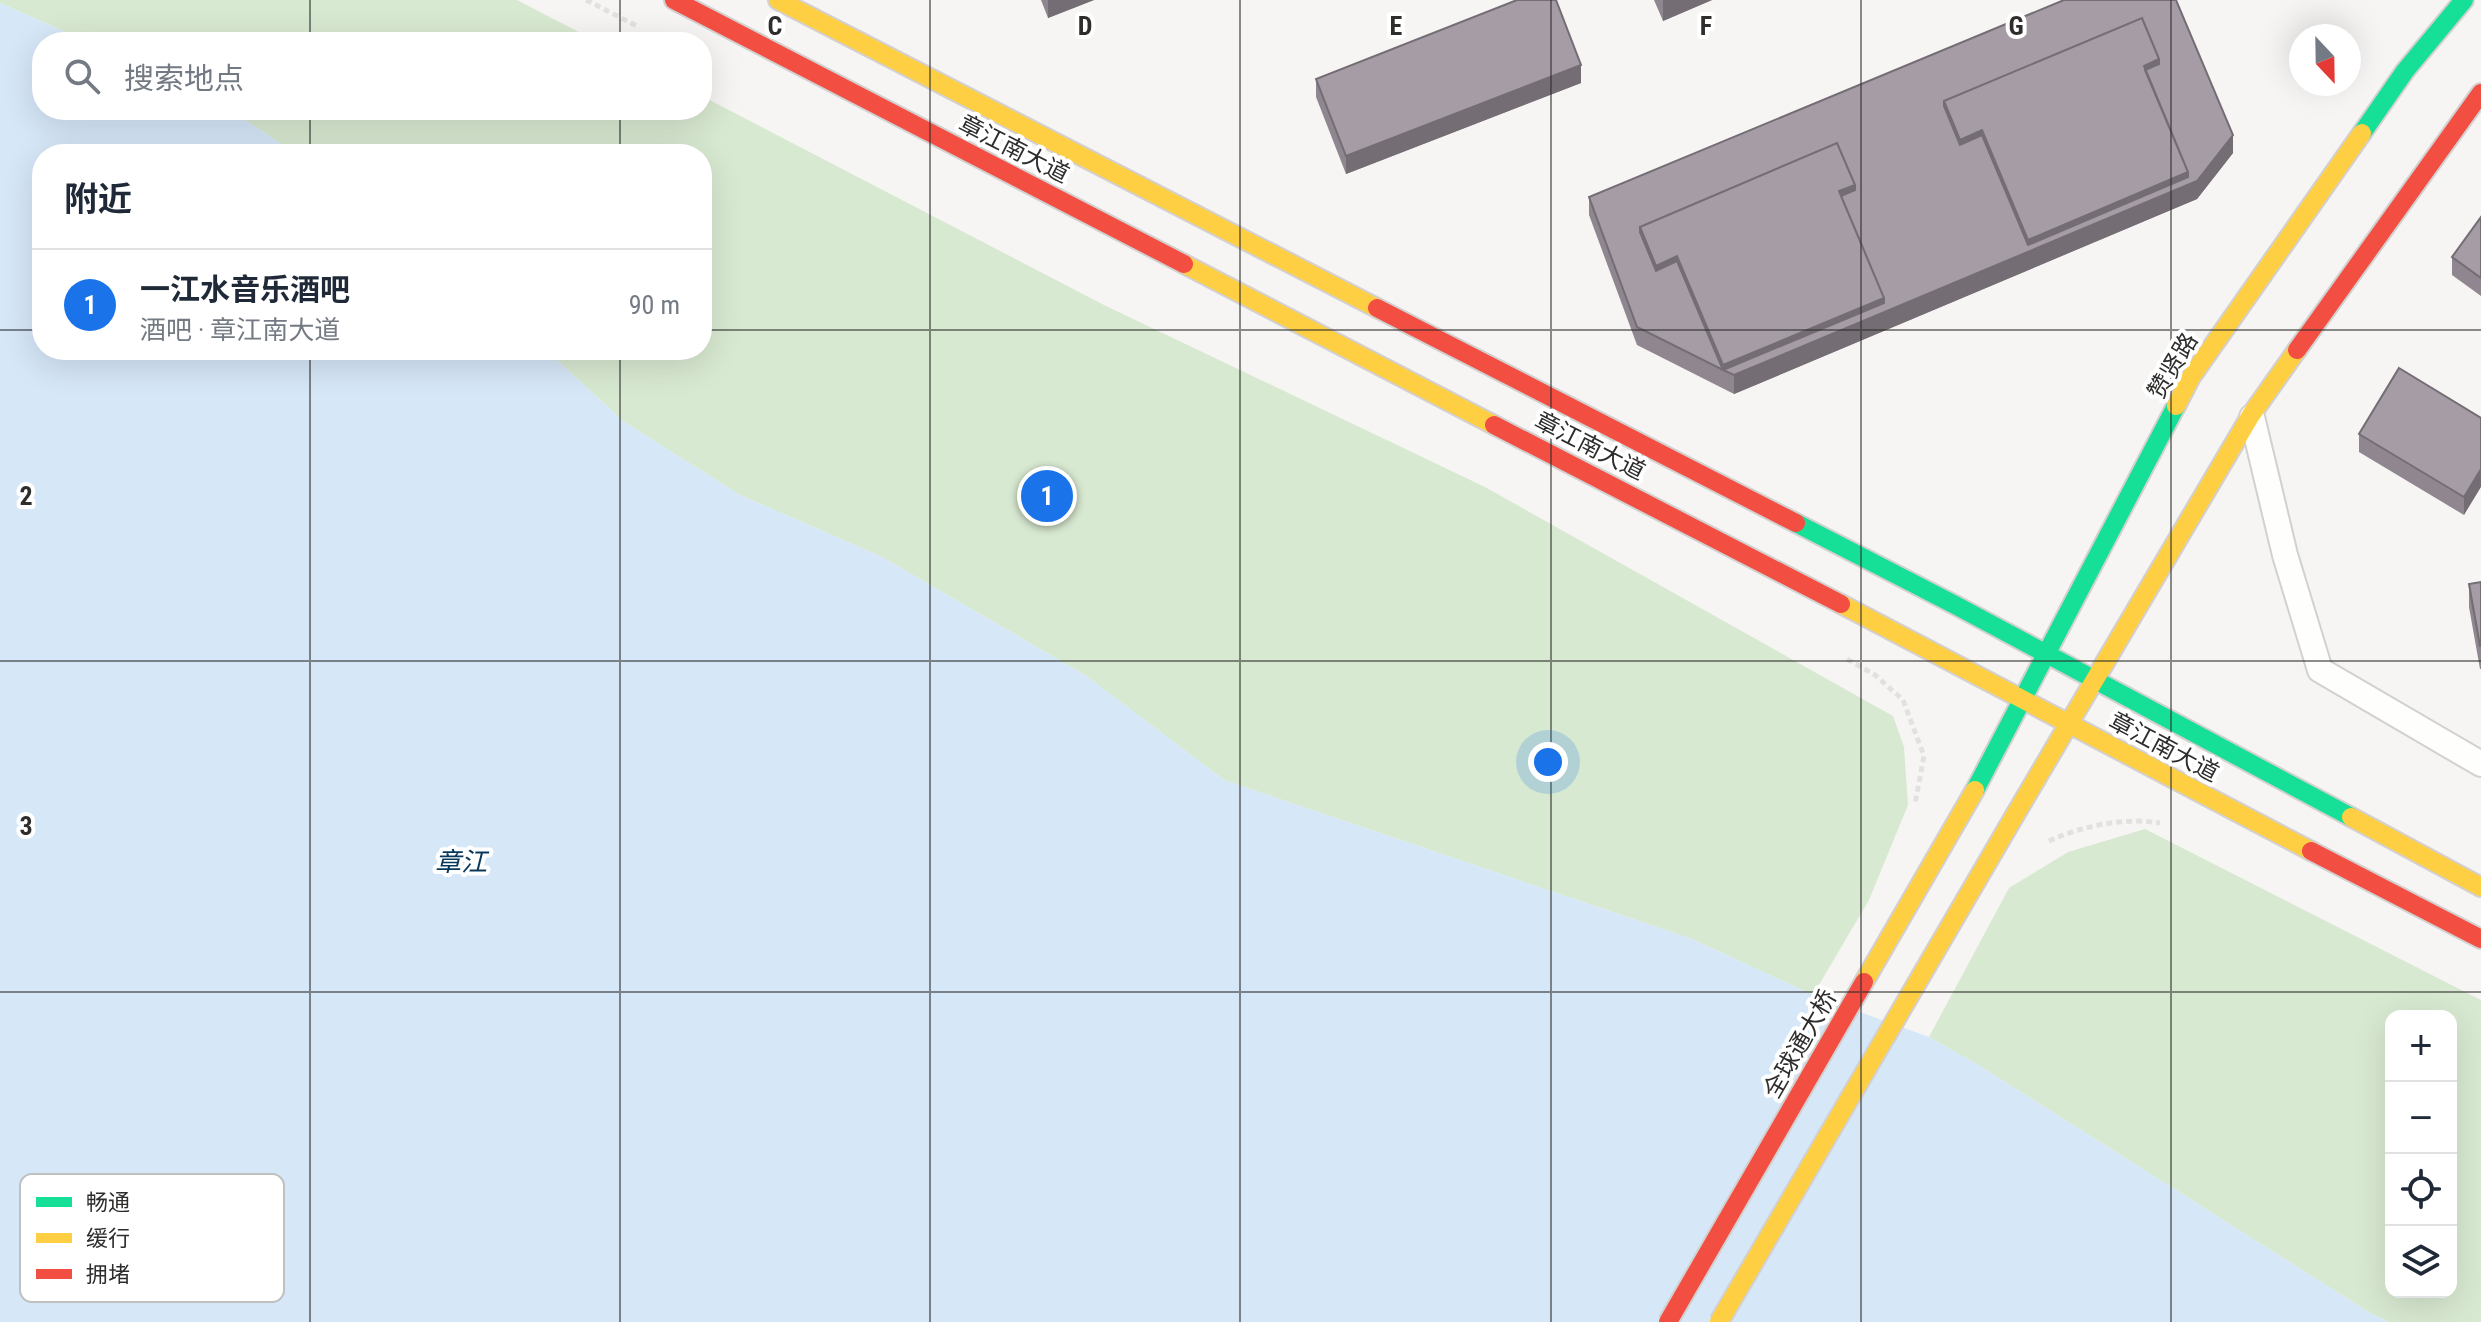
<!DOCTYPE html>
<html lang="zh">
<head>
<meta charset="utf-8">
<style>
	body { margin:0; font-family:"Roboto Condensed","Noto Sans SC",sans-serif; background:#f2f2f3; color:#1f2937 }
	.controls { position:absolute; right:24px; bottom:24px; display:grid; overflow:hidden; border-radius:16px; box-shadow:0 8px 32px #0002 }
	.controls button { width:72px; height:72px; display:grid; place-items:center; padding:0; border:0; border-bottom:2px solid #e0e1e3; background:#fff; color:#1f2937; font:40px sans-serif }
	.compass { position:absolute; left:2289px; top:24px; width:72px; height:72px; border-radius:50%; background:#fff; box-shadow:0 8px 32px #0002; rotate:158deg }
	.you { position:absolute; left:1548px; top:762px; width:28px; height:28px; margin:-20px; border:6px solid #fff; border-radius:50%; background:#1a73e8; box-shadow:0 0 0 12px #1a73e833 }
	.badge { display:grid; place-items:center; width:52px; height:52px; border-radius:50%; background:#1a73e8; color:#fff; font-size:26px; font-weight:700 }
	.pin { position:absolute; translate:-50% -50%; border:4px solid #fff; box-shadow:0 2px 8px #0006 }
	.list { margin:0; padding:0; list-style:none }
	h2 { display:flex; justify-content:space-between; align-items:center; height:104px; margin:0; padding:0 32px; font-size:34px }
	h2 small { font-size:26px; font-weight:400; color:#747a83 }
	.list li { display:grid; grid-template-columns:52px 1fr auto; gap:24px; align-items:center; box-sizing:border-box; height:112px; padding:0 32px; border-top:2px solid #e0e1e3 }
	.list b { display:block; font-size:30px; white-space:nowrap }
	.list p { margin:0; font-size:26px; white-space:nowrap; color:#747a83 }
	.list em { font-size:26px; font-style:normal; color:#747a83 }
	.icon { flex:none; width:44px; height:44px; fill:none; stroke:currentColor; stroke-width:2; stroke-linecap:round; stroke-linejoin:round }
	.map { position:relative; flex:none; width:2481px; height:1322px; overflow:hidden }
	.search { position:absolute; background:#fff; box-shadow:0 8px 32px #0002; left:32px; top:32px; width:680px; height:88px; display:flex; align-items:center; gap:20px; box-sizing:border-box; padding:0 28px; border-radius:32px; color:#747a83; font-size:30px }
	.panel { position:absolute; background:#fff; box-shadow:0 8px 32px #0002; left:32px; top:144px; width:680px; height:216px; border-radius:32px }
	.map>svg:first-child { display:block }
</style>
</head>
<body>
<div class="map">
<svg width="2481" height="1322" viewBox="0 0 2481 1322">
	<rect width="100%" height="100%" fill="#f7f5f4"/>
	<path fill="#d8e9d1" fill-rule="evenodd" d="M0,0H517L598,42H88L0,3Z
		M702,96L1106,306L1485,487L1893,716L1904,747L1908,805L1869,900L1813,995L1692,939L1224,780L1085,675L880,556L740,495L624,422L546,350H702V154H296L230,110H702Z
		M2145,829L2481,1000V1322H2389L2370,1313L1980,1066L1929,1037L2009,888L2068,852ZM2391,1016H2451V1292H2391Z"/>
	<path fill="#d6e7f8" d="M0,3L88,42H42V110H230L296,154H42V350H546L624,422L740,495L880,556L1085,675L1224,780L1692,939L1813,995L1929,1037L1980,1066L2370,1313L2389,1322H0Z"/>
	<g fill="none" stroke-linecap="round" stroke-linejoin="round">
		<g stroke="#d2d0d0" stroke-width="28">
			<path id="lane" d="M2252,417L2285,555L2320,670L2481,764"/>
		</g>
		<g stroke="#d2d0d0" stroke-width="22">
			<path id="fast" d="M2362,133L2405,71L2464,0
				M1796,523L1957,606L2351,817
				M1975,790L2176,406"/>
		</g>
		<g stroke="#d2d0d0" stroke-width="22">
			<path id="slow" d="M778,0L1377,308
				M1184,264L1494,425
				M2176,406L2191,377L2362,133
				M1841,604L2311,851
				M2015,815L2251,415L2297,350
				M2351,817L2481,887"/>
		</g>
		<g stroke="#d2d0d0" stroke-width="22">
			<path id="jam" d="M674,0L1184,264
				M1377,308L1796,523
				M2297,350L2481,93
				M1494,425L1841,604
				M2311,851L2481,939"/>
		</g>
		<path stroke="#e2e1e1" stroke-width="5" stroke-dasharray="6 4" stroke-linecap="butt" d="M586,0L639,27
			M1847,659L1875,675L1903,700L1924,756L1915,804
			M2049,841C2082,826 2124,817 2160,823"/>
		<use href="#lane" stroke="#fefefd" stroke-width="24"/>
		<use href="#fast" stroke="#16e098" stroke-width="18"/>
		<use href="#slow" stroke="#ffcf43" stroke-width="18"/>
		<use href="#jam" stroke="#f24e42" stroke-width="18"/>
		<g stroke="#d2d0d0" stroke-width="22" stroke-linecap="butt">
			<path id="slow-bridge" d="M1864,982L1975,790
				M1719,1322L2015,815"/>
		</g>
		<g stroke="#d2d0d0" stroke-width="22" stroke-linecap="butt">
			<path id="jam-bridge" d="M1668,1322L1864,982"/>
		</g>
		<use href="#slow-bridge" stroke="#ffcf43" stroke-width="18"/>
		<use href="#jam-bridge" stroke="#f24e42" stroke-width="18"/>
	</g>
	<path fill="#8f868f" d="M1041,0H1094L1048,18Z
		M1654,0H1712L1663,21Z
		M2064,0L2233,153L2197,199L1734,394L1637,345L1589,215V197Z
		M1316,79L1581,83L1346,174L1316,97Z
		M2481,217V296L2452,275V257Z
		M2481,418L2464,515L2359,452V434Z
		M2481,582V669H2480L2469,607V584Z"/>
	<path fill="#746d74" d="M1048,0H1094L1048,18Z
		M1663,0H1712L1663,21Z
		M2159,59V83L2150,86L2144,66Z
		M1581,65V83L1346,174V156Z
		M1982,130V154L1960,163V140Z
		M2233,135V153L2197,199L1734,394V375L1723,370V388V365L1884,298L2028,252V240Z
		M1855,185V208L1846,212L1839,191Z
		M1677,256V280L1656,289V266Z
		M2481,469V487L2464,515V497Z"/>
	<path fill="#a69ca6" stroke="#746d74" stroke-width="2" fill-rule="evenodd" d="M1517,0H1556L1581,65L1346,156L1316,79Z
		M2064,0H2176L2233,135L2197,181L1734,375L1723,370L1884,303V298L1841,196L1855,190V185L1837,143L1640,227V232L1656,271L1677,261L1723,370L1637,327L1589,197ZM2142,18L2159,59V64L2145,70L2188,172V177L2028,245L1982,135L1960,145L1944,106V101Z
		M2142,18L2159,59L2144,66L2188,172L2028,240L1982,130L1960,140L1944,101Z
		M1837,143L1855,185L1839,191L1884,298L1723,365L1677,256L1656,266L1640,227Z
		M2481,217V278L2452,257Z
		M2399,368L2481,418V469L2464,497L2359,434Z
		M2481,582V646H2480L2469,584Z"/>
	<path fill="none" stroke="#2e2d2c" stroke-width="2" stroke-opacity="0.55" d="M310,0V42M620,0V42M930,0V1322M1240,0V1322M1551,0V1322M1861,0V1322M2171,0V1322M310,110V154M620,110V154M0,330H42M702,330H2481M310,350V1322M620,350V1322M0,661H2481M0,992H2481"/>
	<g text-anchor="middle" stroke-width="8" stroke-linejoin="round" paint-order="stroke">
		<g font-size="24" fill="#2e2d2c" stroke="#fff">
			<text transform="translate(1014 149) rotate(27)" y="8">章江南大道</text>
			<text transform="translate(2173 366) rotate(-59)" y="8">赞贤路</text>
			<text transform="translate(1590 446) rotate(27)" y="8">章江南大道</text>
			<text transform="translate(2164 747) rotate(28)" y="8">章江南大道</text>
			<text transform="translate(1800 1044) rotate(-60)" y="8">全球通大桥</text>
		</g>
		<g font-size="26" font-style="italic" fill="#07385c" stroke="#fff">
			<text x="461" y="871">章江</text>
		</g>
	</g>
	<rect x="20" y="1174" width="264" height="128" rx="12" fill="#fff" stroke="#c0c0c0" stroke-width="2"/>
	<rect x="36" y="1197" width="36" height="10" fill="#16e098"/>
	<rect x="36" y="1233" width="36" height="10" fill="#ffcf43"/>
	<rect x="36" y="1269" width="36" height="10" fill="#f24e42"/>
	<g font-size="22" fill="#2e2d2c">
		<text x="86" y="1210">畅通</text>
		<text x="86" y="1246">缓行</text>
		<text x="86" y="1282">拥堵</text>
	</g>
	<g font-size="26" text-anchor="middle" font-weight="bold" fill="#2e2d2c" stroke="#fff" stroke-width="8" stroke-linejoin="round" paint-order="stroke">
		<text x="775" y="35">C</text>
		<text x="1085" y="35">D</text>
		<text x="1396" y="35">E</text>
		<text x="1706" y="35">F</text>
		<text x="2016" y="35">G</text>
		<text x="26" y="505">2</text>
		<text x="26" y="835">3</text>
	</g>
</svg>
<div class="controls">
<button>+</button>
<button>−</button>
<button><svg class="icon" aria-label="locate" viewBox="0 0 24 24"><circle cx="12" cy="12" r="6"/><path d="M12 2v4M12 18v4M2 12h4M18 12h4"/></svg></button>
<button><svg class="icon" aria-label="layers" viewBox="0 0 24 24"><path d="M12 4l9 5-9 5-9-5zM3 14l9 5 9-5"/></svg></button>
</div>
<svg class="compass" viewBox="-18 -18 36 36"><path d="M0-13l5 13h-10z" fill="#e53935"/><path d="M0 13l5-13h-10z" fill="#747a83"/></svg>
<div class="you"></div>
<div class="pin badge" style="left:1047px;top:496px">1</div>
<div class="search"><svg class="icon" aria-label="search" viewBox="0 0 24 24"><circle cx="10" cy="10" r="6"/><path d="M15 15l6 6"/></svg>搜索地点</div>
<section class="panel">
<h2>附近<small></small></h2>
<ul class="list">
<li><span class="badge">1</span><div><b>一江水音乐酒吧</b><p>酒吧 · 章江南大道</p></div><em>90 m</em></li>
</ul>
</section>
</div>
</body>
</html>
